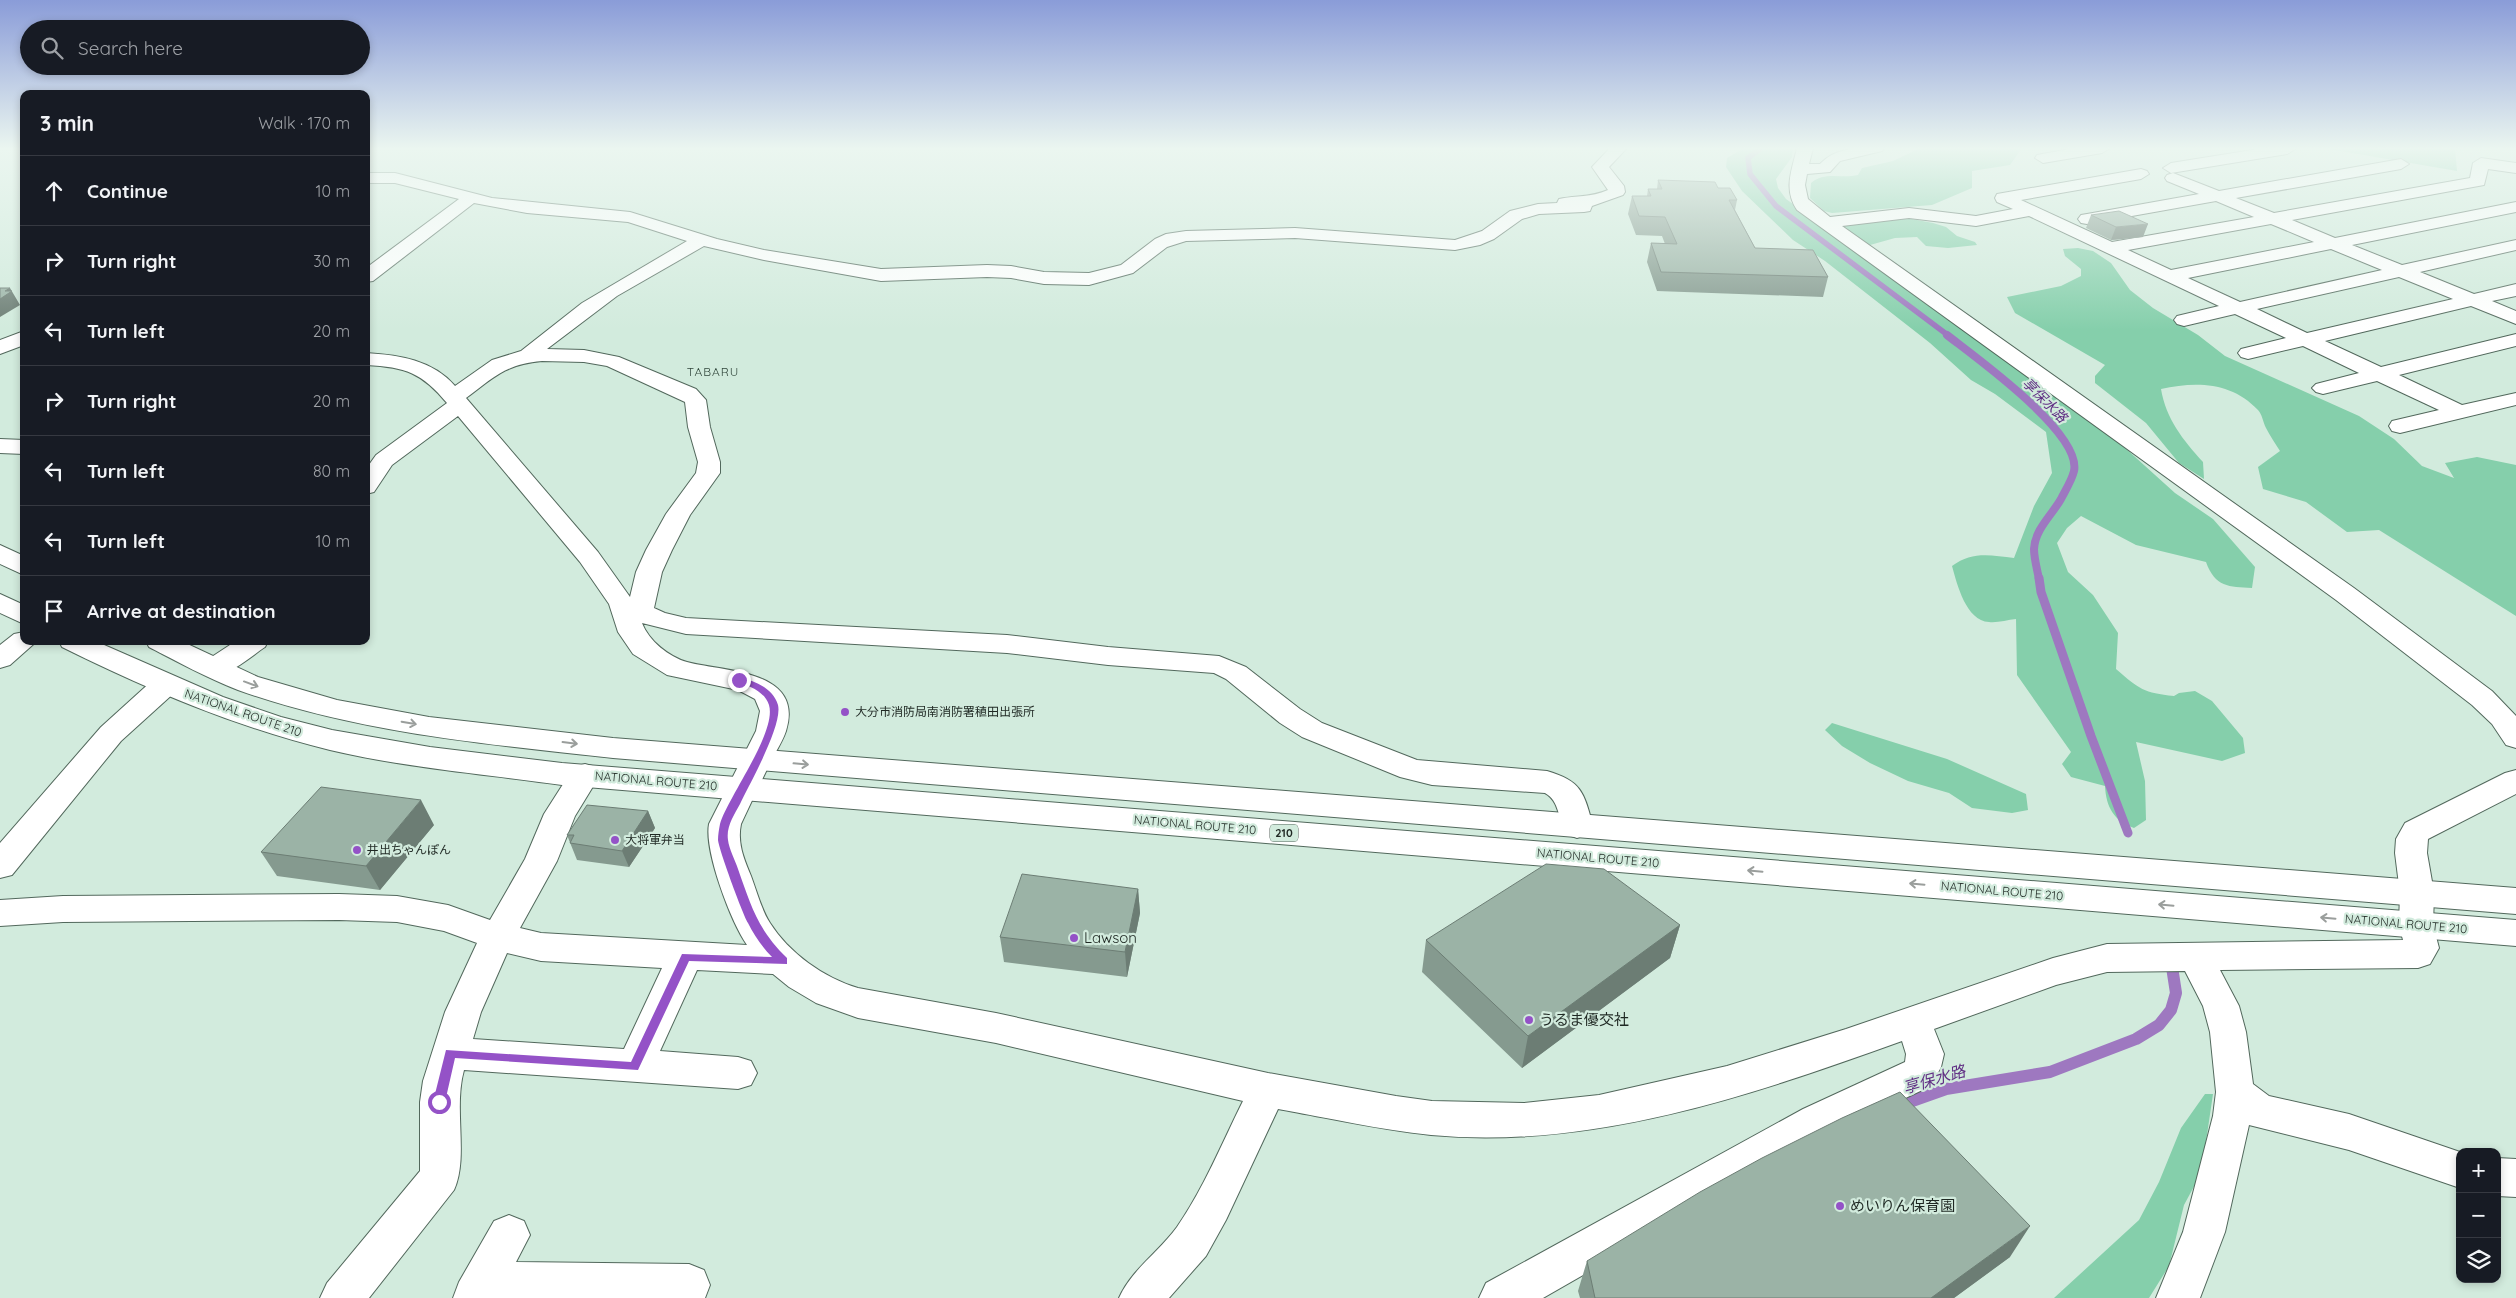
<!DOCTYPE html>
<html lang="en">
<head>
<meta charset="utf-8">
<style>
	body { margin:0; font-family:Quicksand,"Noto Sans JP",sans-serif; background:#20242c; color:#f1f3f6 }
	.controls { position:absolute; right:15px; bottom:15px; display:grid; overflow:hidden; border-radius:10px; box-shadow:0 2px 8px #0003 }
	.controls button { width:45px; height:45px; display:grid; place-items:center; padding:0; border:0; border-bottom:1px solid #363941; background:#171b24; color:#f1f3f6; font:25px sans-serif }
	.stop { position:absolute; width:15px; height:15px; margin:-11px; border:4px solid #9452c7; border-radius:50%; background:#fff }
	.stop.end { background:#9452c7; border-color:#fff; box-shadow:0 1px 5px #0008 }
	.list { margin:0; padding:0; list-style:none }
	h2 { display:flex; justify-content:space-between; align-items:center; height:65px; margin:0; padding:0 20px; font-size:21px }
	h2 small { font-size:16px; font-weight:400; color:#9ea1a6 }
	.list li { display:grid; grid-template-columns:32px 1fr auto; gap:15px; align-items:center; box-sizing:border-box; height:70px; padding:0 20px; border-top:1px solid #363941 }
	.list b { display:block; font-size:19px; white-space:nowrap }
	.list em { font-size:16px; font-style:normal; color:#9ea1a6 }
	.icon { flex:none; width:28px; height:28px; fill:none; stroke:currentColor; stroke-width:2; stroke-linecap:round; stroke-linejoin:round }
	.map { position:relative; flex:none; width:2516px; height:1298px; overflow:hidden }
	.search { position:absolute; background:#171b24; box-shadow:0 2px 8px #0003; left:20px; top:20px; width:350px; height:55px; display:flex; align-items:center; gap:12px; box-sizing:border-box; padding:0 18px; border-radius:28px; color:#9ea1a6; font-size:19px }
	.panel { position:absolute; background:#171b24; box-shadow:0 2px 8px #0003; left:20px; top:90px; width:350px; height:555px; border-radius:10px }
	.map>svg:first-child { display:block }
</style>
</head>
<body>
<div class="map">
<svg width="2516" height="1298" viewBox="0 0 2516 1298">
	<rect width="100%" height="100%" fill="#d2ebdd"/>
	<path fill="#85cfab" d="M1744,148H1793L1792,157L1776,179L1778,188L1786,199L2083,410L2175,493L2213,519L2255,567L2252,588C2229,587 2215,587 2206,562L2136,545L2081,516L2067,528L2057,543L2068,572L2093,595L2118,633L2116,669C2139,689 2144,693 2174,696L2179,693L2195,691L2212,701L2243,738L2245,753L2222,761L2136,742L2145,781L2146,820L2134,828C2114,821 2106,807 2105,786L2071,777L2062,764L2071,752L2017,675L2016,619C2007,620 1997,623 1989,622C1966,621 1957,584 1952,566C1972,551 1990,555 2014,558L2034,506L2052,473L2046,432L1995,394L1971,380L1930,343L1825,261L1793,240L1742,191L1726,167L1727,158Z
		M1920,148H2022L2010,165L1972,171V188L1932,205L1832,213L1824,211L1810,198L1811,183C1824,171 1842,179 1858,175L1862,168L1893,161Z
		M2323,148H2455L2457,171Z
		M1901,217L1933,223L1946,227L1957,236L1975,242L1977,245L1948,248L1926,246L1917,237L1895,238L1870,245L1843,228L1847,223Z
		M2078,248L2093,251L2111,263L2130,290L2153,308L2198,335L2225,356L2359,416L2394,439L2422,466L2454,478L2445,463L2477,457L2516,465V616L2379,530L2347,532L2306,502L2263,489L2258,467L2280,451C2275,443 2270,436 2266,428C2263,422 2262,414 2258,410C2232,382 2196,381 2161,389C2166,419 2183,440 2203,462L2204,479L2179,463L2146,423L2095,383V376L2105,365L2015,313L2007,297L2061,286L2081,276V269L2065,256L2063,249Z
		M1832,723L1947,759L2026,794L2028,810L2012,813L1972,808L1949,793L1908,781L1870,763L1842,746L1825,730Z
		M2205,1094H2213L2204,1155L2198,1179L2184,1205L2169,1266L2149,1298H2054L2139,1220L2159,1182L2181,1128Z"/>
	<g fill="none" stroke-linecap="round" stroke-linejoin="round">
		<path stroke="#9e78c0" stroke-width="5.5" d="M1761,148L1748,158L1750,174L1776,206L1949,336"/>
		<path stroke="#9e78c0" stroke-width="8" d="M1947,335C1975,357 2082,433 2074,471C2072,480 2065,491 2061,499C2052,515 2035,529 2034,549C2034,558 2037,569 2039,579"/>
		<path stroke="#9e78c0" stroke-width="9" d="M2039,578L2041,592L2091,736L2128,833"/>
		<path stroke="#9e78c0" stroke-width="12" d="M1898,1106L1946,1089L2050,1072L2136,1039L2159,1025L2171,1010L2176,993L2172,967"/>
		<g stroke="#52685c" stroke-width="2">
			<path id="minor" d="M1610,148H1627L1609,167L1624,186L1625,192L1623,195L1592,206L1590,211L1584,212L1539,214L1522,219L1494,239L1480,245L1455,250L1295,238L1186,241L1167,247L1133,273L1089,285L1044,284L1011,278L987,277L881,281L764,260L704,246L617,296L547,349L584,350L619,357L696,389L706,400L710,427L720,462V473L690,515L672,550L662,572L654,608L665,613L686,618L1007,635L1108,647L1219,656L1246,667L1300,709L1322,723L1417,760L1547,771C1582,781 1584,793 1593,826L1588,834L1577,838L1566,834C1558,820 1560,801 1545,793L1432,785L1400,777L1302,737L1280,723L1226,679L1214,673L1108,665L1007,653L686,634L642,623C649,641 669,657 687,662C723,672 805,669 786,731C783,740 777,750 772,759C762,780 751,802 741,824C737,843 744,859 751,876C757,892 761,909 770,923C789,953 824,978 858,988L996,1013L1268,1073L1396,1096L1432,1101L1524,1103L1599,1095L1727,1066L1846,1029L2053,958L2107,944L2403,940L2399,925L2400,893L2395,853L2396,839L2405,823L2505,773L2516,770V794L2428,839L2427,853L2434,893L2433,925L2439,948L2430,964L2418,968L2220,970L2239,1006L2246,1032L2253,1084L2269,1096L2349,1114L2460,1152V1188L2349,1150L2249,1125L2225,1232L2200,1298H2156L2183,1232L2213,1116L2216,1092L2210,1032L2203,1006L2185,971L2107,972L2056,985L1934,1029L1944,1054L1941,1067L1931,1086L1831,1133L1543,1298H1479L1486,1283L1803,1109L1905,1062L1906,1054L1902,1041C1752,1095 1593,1150 1431,1135C1380,1130 1329,1118 1278,1109L1226,1220L1206,1256L1169,1298H1119C1132,1269 1159,1252 1177,1227C1204,1188 1222,1143 1243,1101L996,1043L858,1018L816,1003L789,987L773,974L697,970L660,1051L738,1057L751,1061L757,1073L751,1085L738,1089L464,1070C453,1109 469,1157 454,1190L369,1298H320L327,1283L420,1171V1102L423,1081L445,1012L477,943L444,931L397,922L339,920L63,922L0,926V900L63,896L339,894L397,896L448,905L490,920L525,859L544,814L574,767L585,764L596,767L600,775L575,816L557,861L520,928L541,933L747,945C731,922 704,851 709,824L756,731L760,711L755,699L738,690L667,675L633,654L618,632L609,604L580,562L458,416L392,465L374,492L366,494V469L376,455L447,403C422,373 406,367 366,365V353C399,355 433,360 455,386L492,360L521,351L582,303L687,241L628,222L527,213L474,203L373,281L366,282V268L459,199L395,183H366V173H395L492,198L630,212L717,239L764,250L881,269L987,265L1011,266L1044,272L1089,273L1121,265L1155,239L1166,234L1186,231L1295,228L1455,240L1482,231L1510,211L1538,204L1557,203L1559,199C1577,195 1590,198 1608,190L1592,167ZM542,361L584,362L607,366L685,402L688,427L698,462L696,473L666,514L646,550L636,572L630,597L598,552L466,398C494,377 506,364 542,361ZM507,953L541,961L662,968L624,1049L473,1039L481,1012Z
				M1797,148H1813L1809,164H1820C1837,146 1861,148 1885,148L1882,151L1840,161L1830,172L1807,174L1805,185L1808,199L1830,217L1909,208L1976,216L2013,209L1997,202L1995,198L1997,194L2141,169L2147,171L2149,174L2141,179L2021,200L2112,242L2254,217L2216,201L2087,224L2081,223L2078,219L2081,215L2087,214L2199,194L2167,181L2165,178L2167,175L2173,173L2219,191L2401,159L2409,164L2401,169L2236,198L2274,213L2470,178L2473,163L2481,158L2516,163V173L2488,169L2484,185L2292,220L2335,238L2516,202V212L2352,245L2402,265L2516,240V250L2420,272L2474,294L2516,284V296L2492,301L2516,311V324L2471,306L2325,341L2381,367L2516,334V346L2399,375L2462,405L2516,393V405L2400,433L2392,431L2389,426L2392,421L2439,410L2377,381L2323,394L2316,392L2312,388L2316,384L2359,373L2303,346L2248,359L2241,357L2238,353L2241,349L2286,338L2235,314L2184,326L2177,324L2174,320L2177,316L2219,306L2029,216L1976,226L1909,218L1842,226L2354,588L2492,691L2516,716V748L2506,745L2492,724L2472,705L2336,600L1797,210C1783,189 1792,170 1797,148ZM2271,224L2314,242L2171,270L2128,250ZM2331,249L2382,270L2240,302L2188,278ZM2399,277L2453,299L2307,333L2257,309Z
				M2075,148H2110L2102,153L2043,163L2035,158L2037,155Z
				M2265,148L2295,149L2287,154L2171,173L2163,168L2171,163Z
				M24,331V345L0,354V340Z
				M0,439L24,440V454L0,453Z
				M24,632V641H37L10,665L0,668V645L14,634Z
				M236,641H268L265,647C247,659 226,680 204,674L200,668L204,662Z
				M164,677L174,679L178,686L174,693L121,741L12,875L0,878V843L101,727L154,679Z
				M2497,1158L2516,1159V1197L2497,1196Z
				M509,1215L524,1221L530,1235L516,1262L689,1264L704,1270L710,1285L705,1298H453L459,1282L494,1221Z"/>
		</g>
		<g stroke="#52685c" stroke-width="2">
			<path id="tertiary" d="M2279,148H2295V149L2287,154L2282,152Z"/>
		</g>
		<g stroke="#52685c" stroke-width="2">
			<path id="trunk" d="M0,545L24,556V575L0,564Z
				M0,594L24,605V624L0,613Z
				M59,641H95L223,697L281,717L332,730L430,747L562,763L2516,920V946L562,785C485,774 406,768 330,750C236,727 149,690 62,647Z
				M146,641H181L258,677L337,700L429,717L613,738L2516,888V914L613,758C486,744 359,733 238,690C207,678 178,662 149,647Z"/>
		</g>
		<use href="#minor" fill="#fff" fill-rule="evenodd"/>
		<use href="#tertiary" fill="#fff" fill-rule="evenodd"/>
		<use href="#trunk" fill="#fff" fill-rule="evenodd"/>
	</g>
	<path fill="#859a8f" d="M1658,180L1718,188L1737,200L1735,210L1755,248L1828,277L1823,297L1657,291L1647,262L1651,243L1665,244L1662,236L1636,235L1628,214L1632,196H1647L1648,189H1657Z
		M2091,215L2143,237L2111,240L2086,228Z
		M648,811L655,828L629,867L577,860L567,835Z
		M434,825L380,890L277,876L261,852Z
		M1138,889L1140,913L1127,977L1004,962L1000,937Z
		M1680,925L1670,958L1522,1068L1422,972L1426,940Z
		M2010,1257L1954,1298H1580L1578,1291L1587,1261Z"/>
	<path fill="#6c7d74" d="M2148,224L2143,237L2111,240L2116,227Z
		M10,288L20,305L0,317V299L5,291Z
		M421,800L434,825L380,890L366,866Z
		M648,811L655,828L629,867L622,851Z
		M1138,889L1140,913L1127,977L1125,952Z
		M1680,925L1670,958L1522,1068L1528,1036Z
		M2030,1226L2010,1257L1954,1298H1931Z"/>
	<path fill="#9bb3a6" stroke="#6c7d74" d="M1658,180L1715,182L1718,188H1730L1737,200H1729L1755,248L1813,250L1828,277L1661,272L1651,243L1677,244L1665,217L1639,216L1632,196H1651L1648,189H1662Z
		M2119,211L2148,224L2116,227L2091,215Z
		M0,288H10L5,291H12L0,299Z
		M321,787L421,800L366,866L261,852Z
		M587,805L648,811L622,851L570,843L574,835H567Z
		M1546,864L1604,869L1680,925L1528,1036L1426,940Z
		M1022,874L1138,889L1125,952L1000,937Z
		M1900,1092L2030,1226L1931,1298H1595L1587,1261L1700,1192L1762,1158L1842,1118Z"/>
	<defs><path id="oneway-shaft" d="M-6 0H5M1.5-3L5.5 0L1.5 3" fill="none" stroke-width="1.6" stroke-linecap="round" stroke-linejoin="round" transform="scale(1.25)"/></defs>
	<g stroke="#9a9e9c">
		<use href="#oneway-shaft" transform="translate(251 684) rotate(20)"/>
		<use href="#oneway-shaft" transform="translate(409 723) rotate(10)"/>
		<use href="#oneway-shaft" transform="translate(570 743) rotate(7)"/>
		<use href="#oneway-shaft" transform="translate(801 764) rotate(5)"/>
		<use href="#oneway-shaft" transform="translate(1755 871) rotate(-175)"/>
		<use href="#oneway-shaft" transform="translate(1917 884) rotate(-175)"/>
		<use href="#oneway-shaft" transform="translate(2166 905) rotate(-175)"/>
		<use href="#oneway-shaft" transform="translate(2328 918) rotate(-175)"/>
	</g>
	<linearGradient id="sky" x2="0" y2="1"><stop stop-color="#8a9cd8"/><stop offset="0.45" stop-color="#ebf6f0"/><stop offset="1" stop-color="#ebf6f0" stop-opacity="0"/></linearGradient>
	<rect width="2516" height="330" fill="url(#sky)"/>
	<path fill="#9452c7" d="M739,677C755,681 773,688 778,705C783,725 749,785 740,804C734,815 726,827 728,840C729,849 735,860 738,869C751,906 758,930 787,958V964L689,961L638,1070L455,1058L445,1102L443,1105H435L433,1102L446,1050L631,1062L682,954L772,957C762,947 754,935 748,923C742,912 719,850 718,840C718,835 719,829 720,824C728,797 777,732 769,705C765,692 749,685 736,682L735,680Z"/>
	<g fill="#9452c7" stroke="#d2ebdd" stroke-width="2">
		<circle cx="845" cy="712" r="5"/>
		<circle cx="615" cy="840" r="5"/>
		<circle cx="357" cy="850" r="5"/>
		<circle cx="1074" cy="938" r="5"/>
		<circle cx="1529" cy="1020" r="5"/>
		<circle cx="1840" cy="1206" r="5"/>
	</g>
	<g text-anchor="middle" stroke-width="4.5" stroke-linejoin="round" paint-order="stroke">
		<rect fill="#d2ebdd" stroke="#55625b" stroke-width="1" x="1270" y="824.5" width="28" height="17" rx="4"/>
		<g font-size="11" font-weight="bold" fill="#1f2823">
			<text x="1284" y="837">210</text>
		</g>
		<g font-size="12" letter-spacing="1" fill="#31463b" stroke="#d2ebdd">
			<text x="713" y="376">TABARU</text>
		</g>
		<g font-size="12" fill="#1f2823" stroke="#d2ebdd" text-anchor="start">
			<text x="855" y="716">大分市消防局南消防署稙田出張所</text>
			<text x="625" y="844">大将軍弁当</text>
			<text x="367" y="854">井出ちゃんぽん</text>
		</g>
		<g font-size="12" fill="#1f2823" stroke="#d2ebdd">
			<text transform="translate(243 713) rotate(19)" y="4">NATIONAL ROUTE 210</text>
			<text transform="translate(656 781) rotate(5)" y="4">NATIONAL ROUTE 210</text>
			<text transform="translate(1195 825) rotate(5)" y="4">NATIONAL ROUTE 210</text>
			<text transform="translate(1598 858) rotate(5)" y="4">NATIONAL ROUTE 210</text>
			<text transform="translate(2002 891) rotate(5)" y="4">NATIONAL ROUTE 210</text>
			<text transform="translate(2406 924) rotate(5)" y="4">NATIONAL ROUTE 210</text>
		</g>
		<g font-size="14" font-style="italic" fill="#602e84" stroke="#d2ebdd">
			<text transform="translate(2045 400) rotate(45)" y="5">享保水路</text>
		</g>
		<g font-size="15" fill="#1f2823" stroke="#d2ebdd" text-anchor="start">
			<text x="1084" y="943">Lawson</text>
			<text x="1539" y="1025">うるま優交社</text>
			<text x="1850" y="1211">めいりん保育園</text>
		</g>
		<g font-size="16" font-style="italic" fill="#602e84" stroke="#d2ebdd">
			<text transform="translate(1934 1079) rotate(-16)" y="6">享保水路</text>
		</g>
	</g>
</svg>
<div class="controls">
<button>+</button>
<button>−</button>
<button><svg class="icon" aria-label="layers" viewBox="0 0 24 24"><path d="M12 4l9 5-9 5-9-5zM3 14l9 5 9-5"/></svg></button>
</div>
<div class="stop" style="left:439px;top:1102px"></div>
<div class="stop end" style="left:739px;top:680px"></div>
<div class="search"><svg class="icon" aria-label="search" viewBox="0 0 24 24"><circle cx="10" cy="10" r="6"/><path d="M15 15l6 6"/></svg>Search here</div>
<section class="panel">
<h2>3 min<small>Walk · 170 m</small></h2>
<ul class="list">
<li><svg class="icon" aria-label="ahead" viewBox="0 0 24 24"><path d="M12 20V5M6 11l6-6 6 6"/></svg><div><b>Continue</b></div><em>10 m</em></li>
<li><svg class="icon" aria-label="right" viewBox="0 0 24 24"><path d="M7 20v-9h11M14 6l5 5-5 5"/></svg><div><b>Turn right</b></div><em>30 m</em></li>
<li><svg class="icon" aria-label="left" viewBox="0 0 24 24"><path d="M17 20v-9H6M10 6l-5 5 5 5"/></svg><div><b>Turn left</b></div><em>20 m</em></li>
<li><svg class="icon" aria-label="right" viewBox="0 0 24 24"><path d="M7 20v-9h11M14 6l5 5-5 5"/></svg><div><b>Turn right</b></div><em>20 m</em></li>
<li><svg class="icon" aria-label="left" viewBox="0 0 24 24"><path d="M17 20v-9H6M10 6l-5 5 5 5"/></svg><div><b>Turn left</b></div><em>80 m</em></li>
<li><svg class="icon" aria-label="left" viewBox="0 0 24 24"><path d="M17 20v-9H6M10 6l-5 5 5 5"/></svg><div><b>Turn left</b></div><em>10 m</em></li>
<li><svg class="icon" aria-label="arrive" viewBox="0 0 24 24"><path d="M6 21V4h12l-3 4 3 4H6"/></svg><div><b>Arrive at destination</b></div></li>
</ul>
</section>
</div>
</body>
</html>
